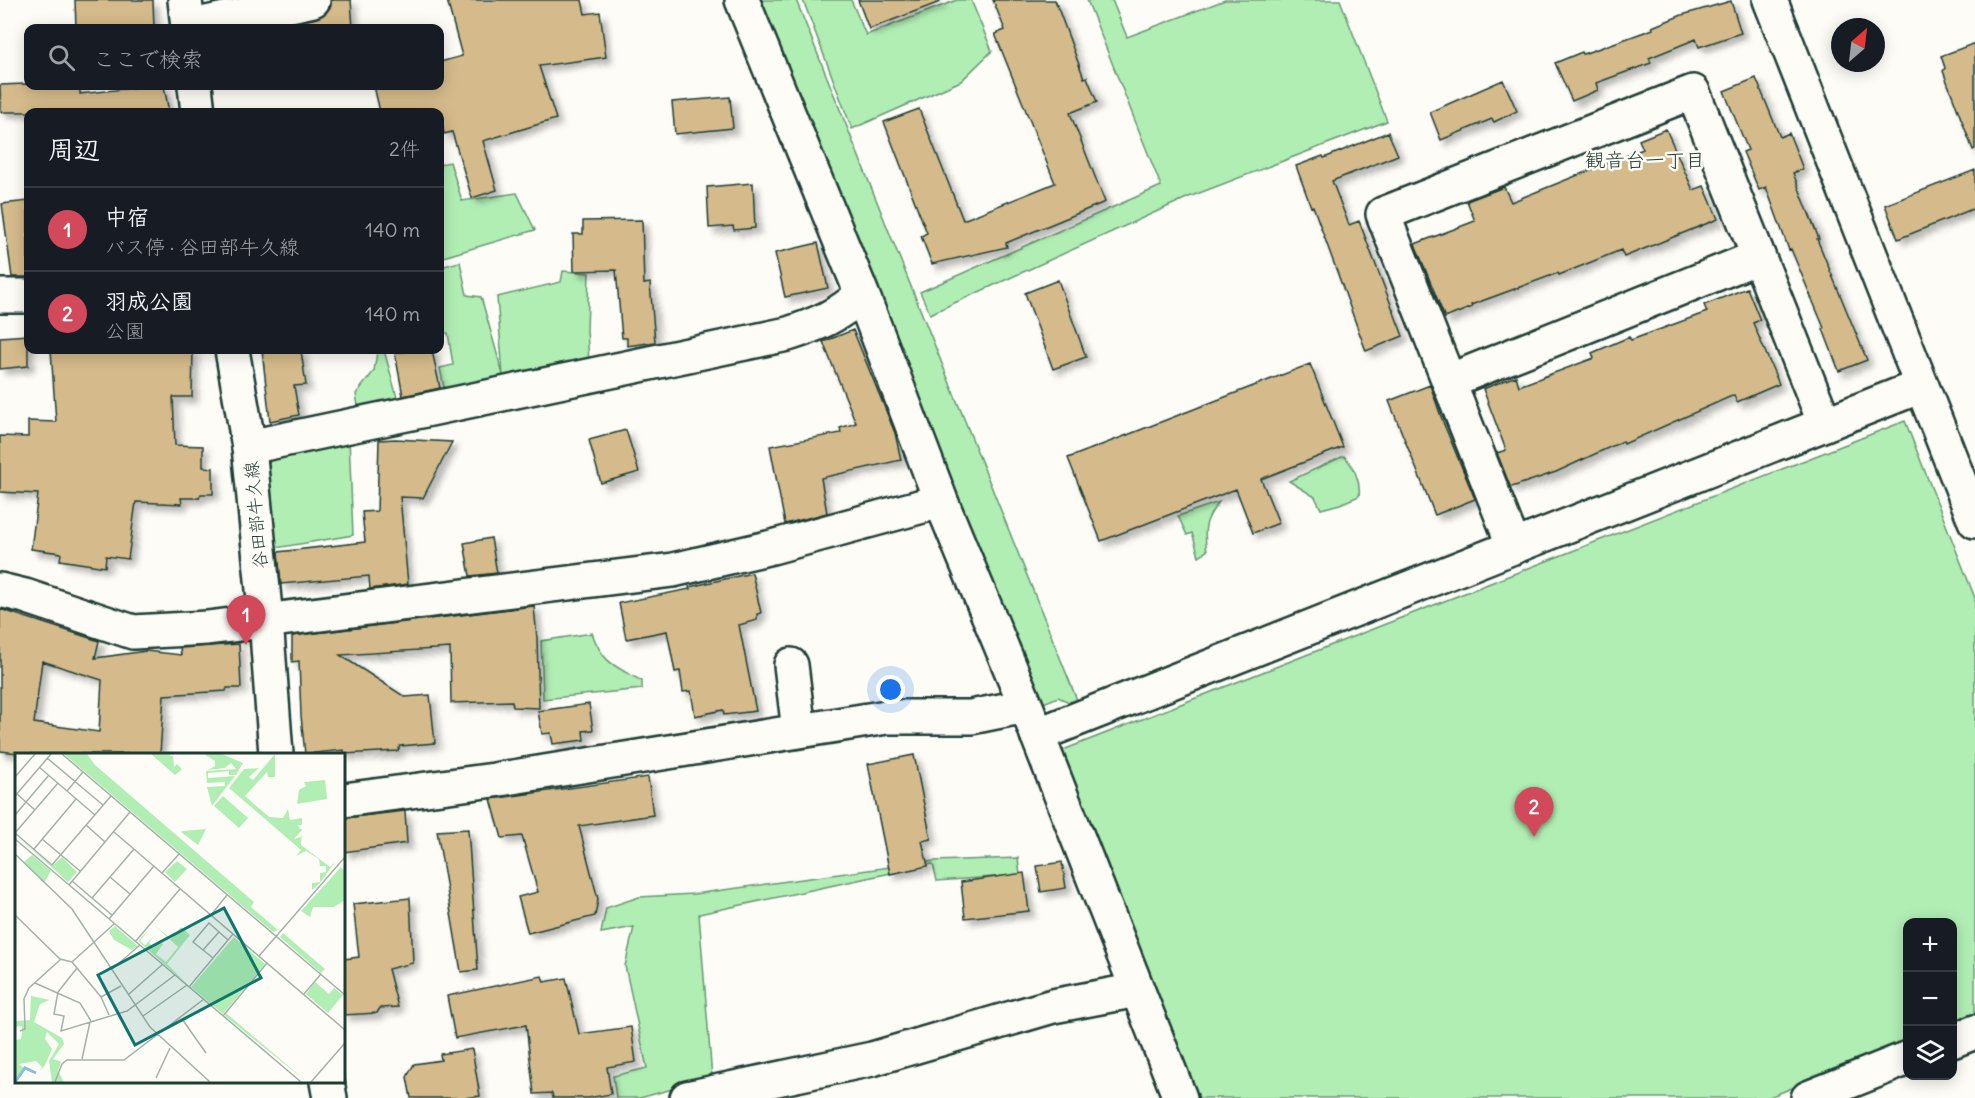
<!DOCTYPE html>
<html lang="ja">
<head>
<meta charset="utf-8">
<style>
	body { margin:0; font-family:Delius,"Klee One",sans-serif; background:#20242c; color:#f1f3f6 }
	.controls { position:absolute; right:18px; bottom:18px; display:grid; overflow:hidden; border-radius:12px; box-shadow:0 3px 15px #0003 }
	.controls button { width:54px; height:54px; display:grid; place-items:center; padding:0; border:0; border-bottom:2px solid #363941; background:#171b24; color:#f1f3f6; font:30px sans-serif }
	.compass { position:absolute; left:1831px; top:18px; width:54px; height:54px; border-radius:50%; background:#171b24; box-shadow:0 3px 15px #0003; rotate:28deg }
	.you { position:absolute; left:891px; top:690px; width:21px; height:21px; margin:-15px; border:4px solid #fff; border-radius:50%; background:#1a73e8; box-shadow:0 0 0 9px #1a73e833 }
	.badge { display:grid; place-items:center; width:39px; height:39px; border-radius:50%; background:#d1495b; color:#fff; font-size:20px; font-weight:700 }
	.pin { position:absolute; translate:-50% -50px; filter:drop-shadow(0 2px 3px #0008) }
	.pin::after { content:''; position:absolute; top:32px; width:21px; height:18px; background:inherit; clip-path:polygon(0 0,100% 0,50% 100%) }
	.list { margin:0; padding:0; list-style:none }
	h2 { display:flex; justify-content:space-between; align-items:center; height:78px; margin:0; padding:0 24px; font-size:26px }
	h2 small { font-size:20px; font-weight:400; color:#9ea1a6 }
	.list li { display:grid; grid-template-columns:39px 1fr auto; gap:18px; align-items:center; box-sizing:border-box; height:84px; padding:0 24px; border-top:2px solid #363941 }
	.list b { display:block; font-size:22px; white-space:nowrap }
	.list p { margin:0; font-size:20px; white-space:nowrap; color:#9ea1a6 }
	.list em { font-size:20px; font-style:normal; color:#9ea1a6 }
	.icon { flex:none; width:33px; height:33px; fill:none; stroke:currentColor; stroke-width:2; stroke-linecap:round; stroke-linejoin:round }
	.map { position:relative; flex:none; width:1975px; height:1098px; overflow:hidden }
	.search { position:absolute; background:#171b24; box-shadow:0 3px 15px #0003; left:24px; top:24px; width:420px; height:66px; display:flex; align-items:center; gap:15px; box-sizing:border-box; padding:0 21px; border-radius:12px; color:#9ea1a6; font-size:22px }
	.panel { position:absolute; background:#171b24; box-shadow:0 3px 15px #0003; left:24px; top:108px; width:420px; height:246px; border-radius:12px }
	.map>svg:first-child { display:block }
</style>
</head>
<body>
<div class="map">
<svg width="1975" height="1098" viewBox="0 0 1975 1098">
	<defs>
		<filter id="shadow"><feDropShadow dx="5.5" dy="5.5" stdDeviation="3" flood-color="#0004"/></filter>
	</defs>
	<rect width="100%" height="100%" fill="#fdfcf7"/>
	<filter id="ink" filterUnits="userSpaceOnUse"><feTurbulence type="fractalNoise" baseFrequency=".0167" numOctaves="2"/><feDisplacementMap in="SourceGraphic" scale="12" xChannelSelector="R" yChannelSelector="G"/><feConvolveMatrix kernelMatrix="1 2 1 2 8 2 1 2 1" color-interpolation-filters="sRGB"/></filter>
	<g filter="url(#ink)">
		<path fill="#b1eeb4" stroke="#689674" stroke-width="1.5" d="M756,0H796L1077,700L1069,702L1058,697L1039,705Z
			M803,0H851L866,35L957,0H971L992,51L961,81L852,129Z
			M1087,0H1112L1127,37L1225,0H1340L1387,121L1189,197L930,314L920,292L1161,186Z
			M450,162L462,201L517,193L535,230L440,258V164Z
			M460,262L467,295L481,297L503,375L497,297L561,282L563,271L589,273L587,330L589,362L445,393L440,368L453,365L448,333H440V267Z
			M384,350L398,401L358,406L356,394L374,371L377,352Z
			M1905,421L1975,598V1015L1953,1024L1952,922H1908L1907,1042L1767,1098H1194L1058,752Z
			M349,438L353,535L276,548L267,461L274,454Z
			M1344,456C1354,466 1361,482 1359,496L1340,504L1321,509L1315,497L1289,481Z
			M1219,502C1205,519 1203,529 1207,551L1199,556L1192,533L1187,535L1178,516Z
			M592,633C603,664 615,666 642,681V689L543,699L541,641Z
			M1018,858L1020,875L937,881L933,864L699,914L712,1078L640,1098H616L613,1076L647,1068L625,966L634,927L601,933L606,908L639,897L694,894L934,861Z"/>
		<path fill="#d5bb8b" stroke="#1f3d34" stroke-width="1.5" fill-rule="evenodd" filter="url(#shadow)" d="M75,0H153L154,28H76Z
			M331,0H351L353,28H300L299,22L317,18L326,13L331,6Z
			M447,0H582L585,14L600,12L606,57L539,66L556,119L483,141L497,190L472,198L452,132L444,134L440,112H380L374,86H440V62L462,56Z
			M858,0H940V2L869,29Z
			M993,0H1055L1084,78L1087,77L1097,102L1070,113L1105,202L1006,243L1007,247L932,264L921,236L927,233L884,122L919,109L963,220L1055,183L995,34L1005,30Z
			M1731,1L1741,33L1699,47L1696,39L1649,58L1651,63L1596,83L1598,90L1572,101L1555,63L1582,52L1583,54L1653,29L1652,27L1682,15Z
			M1975,43V149L1973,150L1943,71L1945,68L1941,56Z
			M1756,78L1780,137L1789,133L1803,169L1793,173L1819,239H1817L1867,360L1839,371L1823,329L1824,328L1791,249L1789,250L1766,187L1759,190L1743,152L1748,150L1724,91Z
			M1503,80L1517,111L1494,122L1492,119L1441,140L1430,112Z
			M25,84L80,86V94L133,88L132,86H164L169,112H1L0,85Z
			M730,97L733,128L675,134L672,102Z
			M1666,129L1693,190L1704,186L1718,219L1624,257L1621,250L1559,275L1558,273L1471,305L1472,307L1445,318L1415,244L1475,221L1467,201L1504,187L1511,202L1643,149L1639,140Z
			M1388,132L1398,155L1332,181L1349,225L1359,221L1403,336L1366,351L1313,206L1311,207L1296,166L1323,156L1324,158Z
			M1975,170V208L1898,239L1885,205Z
			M753,183L755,228L734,230L733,226L709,228L707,187Z
			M28,201V277H12L2,204Z
			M642,220L644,284L650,283L655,342L627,346V338H622L616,270L574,271L573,234H583V221Z
			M818,243L828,288L785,297L775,253Z
			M1058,280L1086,357L1053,369L1025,293Z
			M1747,288L1760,320L1753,323L1779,384L1737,402L1734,395L1624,444L1623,441L1556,472L1512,487L1510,486L1497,453L1506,450L1483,389L1516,376L1519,386L1594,358L1592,353L1629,337L1631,340L1707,312L1704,305Z
			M853,330L895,433L901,460L821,478L827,513L785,524L770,446L841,433L840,428L856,423L823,342Z
			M28,335V366L0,369V337Z
			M51,350H193L192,397H173L175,445L203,446V467L213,468V494H201L199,498H181L182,504L136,502L128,559L106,556L105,567L60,560L61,553L31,549L38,494L0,492V436L28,437V421L56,422Z
			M262,350H301L306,385L294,386L299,415L270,421Z
			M415,350H432L440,388L403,396L395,353Z
			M1310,364L1343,447L1261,479L1279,523L1253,533L1236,489L1101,541L1068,458Z
			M1430,385L1443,422L1475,499L1435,515L1389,401Z
			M626,430L639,472L601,483L589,440Z
			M395,439L452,442L423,498L400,497L408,584L370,589L369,576L281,584L278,552L365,542L362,512L377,511L379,440Z
			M491,538L497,573L470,576L464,543Z
			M752,573L761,613L757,614V620L739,625L756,711L724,715L723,710L695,716L691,691L683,692L680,671L675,672L667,631L626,639L619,603L690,589L689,587Z
			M534,606L537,638L539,708L513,707L512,701L451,703L450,648L340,655L405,697L430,695L435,743L400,746L398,751L344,754V750L305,754L301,716L299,661L292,662V636Z
			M0,609L99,641L95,658L146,651L181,655L180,648L239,644L241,688H227L226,691L164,695L160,754H28L0,751ZM42,661L102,680L99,732L34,723Z
			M589,704L593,730L583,731L584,740L553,744L551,733L542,734L538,711Z
			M914,755L931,839L922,841L928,866L890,874L868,764Z
			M648,777L653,815L579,826L598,899L595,916L528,933L518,897L538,892L522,836L502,838L491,799Z
			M405,811L407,843L344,852V818Z
			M468,829L478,970L461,972L437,831Z
			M1062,862L1066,888L1041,892L1037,866Z
			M1024,873L1029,911L965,918L961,882Z
			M410,898L413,963L388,969L398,1007L380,1008L377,1013L344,1015V959L359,957L353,904Z
			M542,976L544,982L566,978L579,1034L631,1027L636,1062L607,1067L611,1094L588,1098H553L552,1093L534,1094L526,1025L455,1038L447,996Z
			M472,1049L480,1096L464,1098H411L407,1077L414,1064L441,1060L440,1054Z"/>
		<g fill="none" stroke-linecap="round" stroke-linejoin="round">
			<g stroke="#1f3d34" stroke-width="38">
				<path id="street" d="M742,0L862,294L941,501L1026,706L1180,1098
					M188,27L313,0
					M0,296H28
					M1449,381L1758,257
					M249,447L788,334C816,325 840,315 862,294
					M1514,547L1383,214L1693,92L1825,424
					M0,590L25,596L133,632L207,628L673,570L772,547L941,501
					M791,665L799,731
					M1037,735L1921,386
					M344,800L494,780L887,717H971L1026,706
					M1952,1041L1975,1032
					M687,1098L872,1059L1053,1006L1137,990
					M1808,1098L1908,1058"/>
			</g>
			<g stroke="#1f3d34" stroke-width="38">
				<path id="secondary" d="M185,0L188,28
					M1770,0L1975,521
					M195,86L198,112
					M232,350L249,447L266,620L276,754
					M327,1082L330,1098"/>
			</g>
			<use href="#street" stroke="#fdfcf7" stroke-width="33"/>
			<use href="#secondary" stroke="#fdfcf7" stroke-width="33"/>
		</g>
	</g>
	<g text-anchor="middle" stroke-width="5" stroke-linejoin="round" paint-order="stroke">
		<g font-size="18" fill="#1f3d34" stroke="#fdfcf7">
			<text transform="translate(256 515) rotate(-95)" y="6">谷田部牛久線</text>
		</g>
		<g font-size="20" fill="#1f3d34" stroke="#fdfcf7">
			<text x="1645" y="167">観音台一丁目</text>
		</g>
	</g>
	<g transform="translate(15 753)">
		<rect width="330" height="330" fill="#fdfcf7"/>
		<path d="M49,1H72L80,12L239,149L236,154L263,177L258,179ZM136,1H157L154,3H158L159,14L162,11L167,16L160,22ZM189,1H207L228,10L221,22H214V18L193,20V25L220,23L197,53L192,34L210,33V29L192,30L191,18L221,16L216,10L210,15L193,17L200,13V8ZM260,1V24H253L252,19L230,43L254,64L268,65L273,56L275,67L287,65V72H282L287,77L279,86L286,84L287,78L286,92L315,114L320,109L305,130L297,137V130L305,129V120L311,119V113H305L304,106L291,98L281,103L286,97L214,35L229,16L244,15L234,24L238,27ZM310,27L312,46L282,51L284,37L291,33L289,29ZM208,43L233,65L224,75L199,53ZM191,76L183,92L166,79L167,78ZM3,84L37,113L47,104L62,119L53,129ZM17,102L36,118L29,130L9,109ZM162,108L172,116L160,129L150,119ZM326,114L330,118V147L319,154H298L295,164L286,158ZM138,171L156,186L166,174L175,182L152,211L173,232L123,188L134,176L125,188L130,192L139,183L134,190L139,194L144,189L148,191L141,201L151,209L163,194ZM100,173L123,193L117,197L99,187L94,178ZM268,180L310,216L306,220L265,184ZM219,184L250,211L208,261L176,234ZM300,229L314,241L319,235L328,242L313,260L291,241ZM16,243L35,247L25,251L19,269L47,285L49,291L38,306L46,309L43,318L49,329H37L34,308L44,291L32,279L30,286L37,296L30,312L25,318L27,314L21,308L4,311L9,315L0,328V287L6,286L7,280V273L0,274V268L15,267ZM211,260L292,329L210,263Z" fill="#b1eeb4"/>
		<path fill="none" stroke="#84c0e4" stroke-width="3" d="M0,329L10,315L21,320"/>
		<path fill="none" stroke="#a4b0a9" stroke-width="1.5" d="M47,1L330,242M32,5L88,52M24,14L80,62M0,24L20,1M52,38L68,19M2,41L20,57M0,43L36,1M0,62L34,22M71,72L90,89M99,79L330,277M0,80L37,112L96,43M0,80L43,30M0,86L286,329M27,86L65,118M19,96L61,46M0,101L57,156L135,274L195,329M147,120L164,101M95,124L115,141M57,128L97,162M54,132L115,59M77,145L119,96M0,162L45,206L57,209L99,171M196,162L212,142M94,166L139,113M120,189L165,136M188,197L204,179M244,203L330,104M198,205L178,189L194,170L213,187M57,209L86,244L94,262M62,215L43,239L39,261L49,263L46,278L112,258L160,222M96,217L125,192M20,230L65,250L76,268M174,234L218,181M114,241L148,211M289,241L306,221M86,244L106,233M128,263L172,232M208,263L252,210M167,266L191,300M5,278L10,276L9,246L14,235L46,206M67,306L75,269M141,325L155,295M40,329L47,311L52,307H109L189,246M296,329L330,290"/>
		<path fill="#0f766e" fill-opacity="0.15" stroke="#0f766e" stroke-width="3" d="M209,155L246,225L120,292L83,222Z"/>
		<rect width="330" height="330" fill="none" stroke="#1f3d34" stroke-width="3"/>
	</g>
</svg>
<div class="controls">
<button>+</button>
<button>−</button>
<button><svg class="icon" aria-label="layers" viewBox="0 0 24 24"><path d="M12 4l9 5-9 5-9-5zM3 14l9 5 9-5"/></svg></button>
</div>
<svg class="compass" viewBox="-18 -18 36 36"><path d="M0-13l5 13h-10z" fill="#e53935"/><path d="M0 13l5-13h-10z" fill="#9ea1a6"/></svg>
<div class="you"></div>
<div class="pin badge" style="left:246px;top:645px">1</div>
<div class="pin badge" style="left:1534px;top:837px">2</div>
<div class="search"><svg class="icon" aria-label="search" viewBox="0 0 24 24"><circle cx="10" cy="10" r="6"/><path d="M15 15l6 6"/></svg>ここで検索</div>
<section class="panel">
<h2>周辺<small>2件</small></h2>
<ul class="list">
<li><span class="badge">1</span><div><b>中宿</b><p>バス停 · 谷田部牛久線</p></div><em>140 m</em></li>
<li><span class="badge">2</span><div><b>羽成公園</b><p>公園</p></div><em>140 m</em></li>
</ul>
</section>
</div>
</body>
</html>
